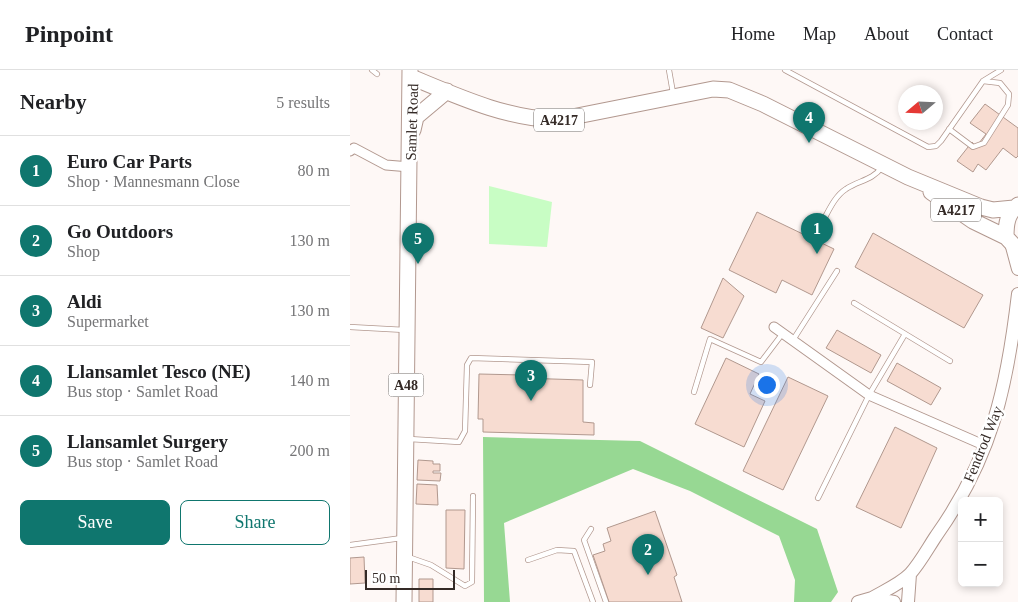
<!DOCTYPE html>
<html lang="en">
<head>
<meta charset="utf-8">
<style>
	body { margin:0; font-family:"Times New Roman",serif; background:#f2f2f2; color:#202124 }
	.controls { position:absolute; right:15px; bottom:15px; display:grid; overflow:hidden; border-radius:8px; box-shadow:0 2px 8px #0003 }
	.controls button { width:45px; height:45px; display:grid; place-items:center; padding:0; border:0; border-bottom:1px solid #e0e0e0; background:#fff; color:#202124; font:25px sans-serif }
	.compass { position:absolute; left:548px; top:15px; width:45px; height:45px; border-radius:50%; background:#fff; box-shadow:0 2px 8px #0003; rotate:251deg }
	.scale { position:absolute; left:15px; bottom:12px; width:90px; box-sizing:border-box; padding-left:5px; border:2px solid #342a26; border-top:0; font-size:14px; line-height:18px; white-space:nowrap; color:#342a26; -webkit-text-stroke:4px #fff; paint-order:stroke }
	.you { position:absolute; left:416px; top:314px; width:18px; height:18px; margin:-12px; border:4px solid #fff; border-radius:50%; background:#1a73e8; box-shadow:0 0 0 8px #1a73e833 }
	.badge { display:grid; place-items:center; width:32px; height:32px; border-radius:50%; background:#0f766e; color:#fff; font-size:16px; font-weight:700 }
	.pin { position:absolute; translate:-50% -41px; filter:drop-shadow(0 1px 2px #0008) }
	.pin::after { content:''; position:absolute; top:26px; width:18px; height:15px; background:inherit; clip-path:polygon(0 0,100% 0,50% 100%) }
	.list { margin:0; padding:0; list-style:none }
	h2 { display:flex; justify-content:space-between; align-items:center; height:65px; margin:0; padding:0 20px; font-size:21px }
	h2 small { font-size:16px; font-weight:400; color:#757577 }
	.list li { display:grid; grid-template-columns:32px 1fr auto; gap:15px; align-items:center; box-sizing:border-box; height:70px; padding:0 20px; border-top:1px solid #e0e0e0 }
	.list b { display:block; font-size:19px; white-space:nowrap }
	.list p { margin:0; font-size:16px; white-space:nowrap; color:#757577 }
	.list em { font-size:16px; font-style:normal; color:#757577 }
	.actions { display:flex; gap:10px; padding:15px 20px }
	.actions a { flex:1; padding:11px 0; border:1px solid #0f766e; border-radius:8px; text-align:center; font-size:18px; color:#0f766e }
	.actions .main { background:#0f766e; color:#fff }
	.map { position:relative; flex:none; width:668px; height:532px; overflow:hidden }
	header { display:flex; align-items:center; gap:30px; box-sizing:border-box; height:70px; padding:0 25px; background:#fff; border-bottom:1px solid #e0e0e0 }
	header strong { font-size:24px }
	nav { display:flex; gap:28px; margin-inline-start:auto; font-size:18px }
	main { display:flex }
	aside { flex:1; background:#fff }
	.map>svg:first-child { display:block }
</style>
</head>
<body>
<header>
<strong>Pinpoint</strong>
<nav><a>Home</a><a>Map</a><a>About</a><a>Contact</a></nav>
</header>
<main>
<aside>
<h2>Nearby<small>5 results</small></h2>
<ul class="list">
<li><span class="badge">1</span><div><b>Euro Car Parts</b><p>Shop · Mannesmann Close</p></div><em>80 m</em></li>
<li><span class="badge">2</span><div><b>Go Outdoors</b><p>Shop</p></div><em>130 m</em></li>
<li><span class="badge">3</span><div><b>Aldi</b><p>Supermarket</p></div><em>130 m</em></li>
<li><span class="badge">4</span><div><b>Llansamlet Tesco (NE)</b><p>Bus stop · Samlet Road</p></div><em>140 m</em></li>
<li><span class="badge">5</span><div><b>Llansamlet Surgery</b><p>Bus stop · Samlet Road</p></div><em>200 m</em></li>
</ul>
<div class="actions"><a class="main">Save</a><a>Share</a></div>
</aside>
<div class="map">
<svg width="668" height="532" viewBox="0 0 668 532">
	<rect width="100%" height="100%" fill="#fef8f6"/>
	<path fill="#c8fdc4" d="M139,116L202,132L197,177L139,174Z"/>
	<path fill="#97d893" d="M133,367L290,371L467,459L488,522L481,532H444L445,510L429,466L340,421L283,399L154,453L160,532H134Z"/>
	<path fill="#f7dcd1" stroke="#b1988e" d="M635,34L668,58V86L666,88L653,78L636,100L628,94L623,102L607,91L622,72L626,77L636,64L620,53Z
		M407,142L484,179L462,225L432,210L426,223L379,200Z
		M523,163L633,225L614,258L505,197Z
		M373,208L394,226L373,268L351,258Z
		M487,260L531,285L521,303L476,278Z
		M376,288L409,304L400,324L415,331L394,377L345,354Z
		M547,293L591,318L581,335L537,311Z
		M129,304L172,305V308L233,310V352L244,353V365L133,362V349H128Z
		M438,307L478,326L433,420L393,401Z
		M545,357L587,378L551,458L506,437Z
		M68,390L83,391V394H90V401H83V403H91L90,411L67,410Z
		M67,414L87,415L88,435L66,434Z
		M96,440H115L114,499L96,498Z
		M305,441L327,505L324,507L332,532H259L243,485L255,481L253,474L261,471L257,458Z
		M14,487L15,513L0,514V488Z
		M69,509H83V532H69Z"/>
	<g fill="none" stroke-linecap="round" stroke-linejoin="round">
		<g stroke="#b2988f" stroke-width="6">
			<path id="lane" d="M22,0L27,4
				M319,0L323,23
				M435,0L578,77L586,76L591,71L633,11L651,0
				M599,59L623,77L634,73L658,35L659,24L650,13L633,11
				M473,151C479,140 485,126 496,119C509,110 522,111 532,97
				M504,233L600,291
				M0,257L55,260
				M443,270L487,201
				M344,322L360,269L411,292L433,263
				M59,369L109,372L115,361L117,295L121,288L242,292L240,315
				M468,428L519,325L555,264
				M241,459L234,470L256,532
				M0,475L52,468
				M58,487L81,495L115,516L122,512L123,426
				M178,490L207,480L224,481L243,532"/>
		</g>
		<g stroke="#b2988f" stroke-width="11">
			<path id="street" d="M0,81L4,78L36,95L60,97
				M424,257L519,325L636,376"/>
		</g>
		<g stroke="#b2988f" stroke-width="14">
			<path id="secondary" d="M661,173L668,199
				M522,528C534,521 550,514 560,504C570,493 578,478 586,466C642,387 657,318 668,224
				M508,532L522,528L544,532
				M558,532L560,504"/>
		</g>
		<g stroke="#b2988f" stroke-width="17">
			<path id="primary" d="M61,7C107,26 157,49 207,50L363,19L379,20L413,34L558,107L631,137L643,140L664,138
				M63,60L66,47L97,21
				M581,122L623,151L656,167
				M668,135C657,144 656,154 656,167L668,180
				M54,532L60,0"/>
		</g>
		<use href="#lane" stroke="#fff" stroke-width="4.5"/>
		<use href="#street" stroke="#fff" stroke-width="9"/>
		<use href="#secondary" stroke="#fff" stroke-width="12"/>
		<use href="#primary" stroke="#fff" stroke-width="15"/>
	</g>
	<g text-anchor="middle" stroke-width="5" stroke-linejoin="round" paint-order="stroke">
		<g fill="#fff" stroke="#716a67" stroke-width="1">
			<rect x="184" y="38.5" width="50" height="23" rx="4"/>
			<rect x="581" y="128.5" width="50" height="23" rx="4"/>
			<rect x="38.5" y="303.5" width="35" height="23" rx="4"/>
		</g>
		<g font-size="14" font-weight="bold" fill="#342a26">
			<text x="209" y="55">A4217</text>
			<text x="606" y="145">A4217</text>
			<text x="56" y="320">A48</text>
		</g>
		<g font-size="15" fill="#342a26" stroke="#fff">
			<text transform="translate(62 52) rotate(-88)" y="5">Samlet Road</text>
			<text transform="translate(633 374) rotate(-68)" y="5">Fendrod Way</text>
		</g>
	</g>
</svg>
<div class="controls">
<button>+</button>
<button>−</button>
</div>
<svg class="compass" viewBox="-18 -18 36 36"><path d="M0-13l5 13h-10z" fill="#e53935"/><path d="M0 13l5-13h-10z" fill="#757577"/></svg>
<div class="scale">50 m</div>
<div class="you"></div>
<div class="pin badge" style="left:467px;top:184px">1</div>
<div class="pin badge" style="left:298px;top:505px">2</div>
<div class="pin badge" style="left:181px;top:331px">3</div>
<div class="pin badge" style="left:459px;top:73px">4</div>
<div class="pin badge" style="left:68px;top:194px">5</div>
</div>
</main>
</body>
</html>
